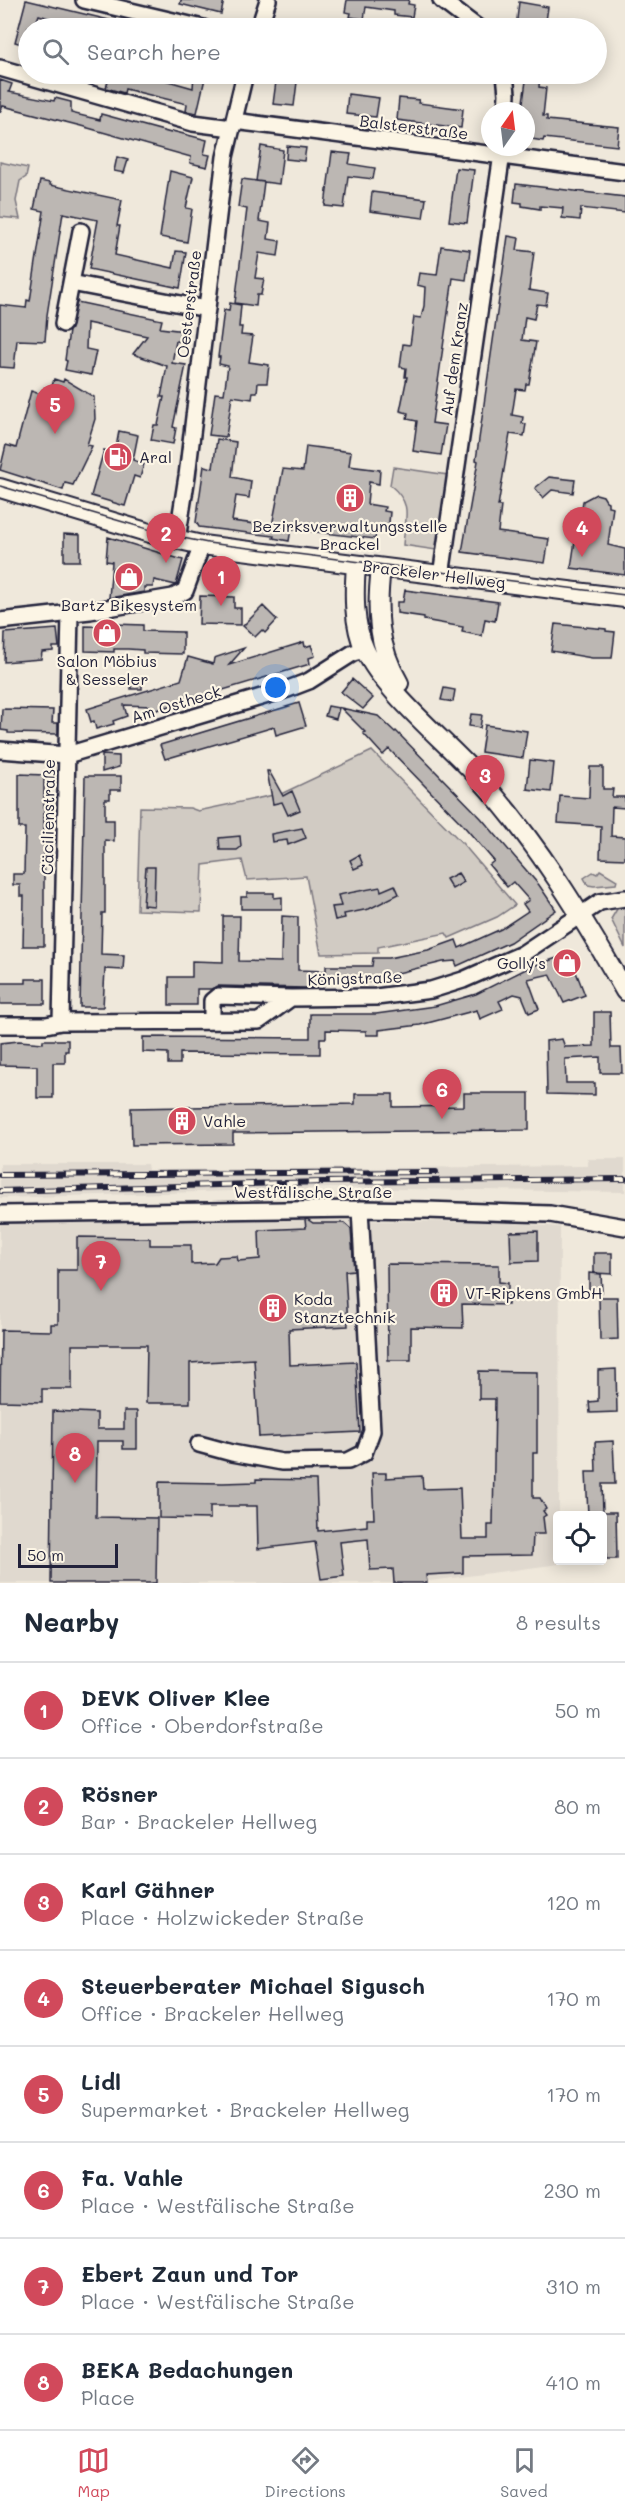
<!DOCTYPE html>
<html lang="en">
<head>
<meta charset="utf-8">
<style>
	body { margin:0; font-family:Mali,sans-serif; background:#f6f6f7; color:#1f2937 }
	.controls { position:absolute; right:18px; bottom:18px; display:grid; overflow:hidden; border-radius:6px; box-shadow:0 3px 15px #0003 }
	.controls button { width:54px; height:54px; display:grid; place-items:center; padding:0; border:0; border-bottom:2px solid #e0e1e3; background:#fff; color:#1f2937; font:30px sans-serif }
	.compass { position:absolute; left:481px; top:102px; width:54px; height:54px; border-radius:50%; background:#fff; box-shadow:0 3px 15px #0003; rotate:14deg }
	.scale { position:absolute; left:18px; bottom:15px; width:100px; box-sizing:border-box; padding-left:6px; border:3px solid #22223b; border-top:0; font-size:16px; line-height:21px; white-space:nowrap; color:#22223b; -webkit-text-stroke:4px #fcf5e5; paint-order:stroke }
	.you { position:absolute; left:276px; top:688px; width:21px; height:21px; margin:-15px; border:4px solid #fff; border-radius:50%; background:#1a73e8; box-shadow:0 0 0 9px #1a73e833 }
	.badge { display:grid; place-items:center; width:39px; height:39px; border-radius:50%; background:#d1495b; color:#fff; font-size:20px; font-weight:700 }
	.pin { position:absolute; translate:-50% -50px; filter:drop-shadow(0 2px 3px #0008) }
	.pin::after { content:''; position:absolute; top:32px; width:21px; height:18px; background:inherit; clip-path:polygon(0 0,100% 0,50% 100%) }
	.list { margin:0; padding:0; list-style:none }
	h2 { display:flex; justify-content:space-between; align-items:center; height:78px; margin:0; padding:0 24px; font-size:26px }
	h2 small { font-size:20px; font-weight:400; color:#747a83 }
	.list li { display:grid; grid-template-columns:39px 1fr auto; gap:18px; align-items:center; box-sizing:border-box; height:96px; padding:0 24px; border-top:2px solid #e0e1e3 }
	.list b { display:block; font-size:22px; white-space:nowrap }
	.list p { margin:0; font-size:20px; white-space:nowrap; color:#747a83 }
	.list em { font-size:20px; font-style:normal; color:#747a83 }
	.icon { flex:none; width:33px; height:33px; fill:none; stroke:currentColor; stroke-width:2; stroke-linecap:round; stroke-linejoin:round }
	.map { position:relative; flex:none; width:625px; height:1583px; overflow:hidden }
	.search { position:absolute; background:#fff; box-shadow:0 3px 15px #0003; left:18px; right:18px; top:18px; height:66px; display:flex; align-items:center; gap:15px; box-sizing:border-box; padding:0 21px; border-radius:33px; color:#747a83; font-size:22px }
	.sheet { height:846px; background:#fff }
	nav { display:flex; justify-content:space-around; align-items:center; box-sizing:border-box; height:84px; border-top:2px solid #e0e1e3; background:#fff; font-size:16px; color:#747a83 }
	nav a { display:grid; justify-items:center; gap:3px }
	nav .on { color:#d1495b }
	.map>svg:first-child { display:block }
</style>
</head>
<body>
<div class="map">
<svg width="625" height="1583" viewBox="0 0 625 1583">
	<rect width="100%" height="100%" fill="#efe8db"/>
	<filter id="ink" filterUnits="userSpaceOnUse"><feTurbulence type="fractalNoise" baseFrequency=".0167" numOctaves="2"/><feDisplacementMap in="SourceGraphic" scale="12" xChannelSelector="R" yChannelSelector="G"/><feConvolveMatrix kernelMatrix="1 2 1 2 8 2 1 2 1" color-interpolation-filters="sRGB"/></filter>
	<g filter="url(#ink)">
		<path fill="#e0d9cf" d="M588,1159H625V1192L333,1188L0,1198V1164H147L148,1170L588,1166Z
			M283,1220L500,1222L560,1227L559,1515L558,1516L559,1564L415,1583H0V1223Z"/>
		<path fill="#d1cbc3" stroke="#7a767f" stroke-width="1.5" d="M0,162L28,168L26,177L20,181L16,201L20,219L0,217Z
			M393,467L448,475L436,550L403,545C405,517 414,505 390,485Z
			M372,751L463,844L515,905L497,917L449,938L446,933L378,947V953L321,954L306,876L247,880L242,860L203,865L201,912L137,910L140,807L190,808L198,811L283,793Z
			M600,870L617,880L616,884L594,886L588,885L584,878L593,872L597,874Z
			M625,907V948L611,919L617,909Z"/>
		<path fill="#bcb7b3" stroke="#22223b" stroke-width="1.5" d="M26,0L130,25L129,28H47L49,18L39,15L34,28H28V46L15,42Z
			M181,0H224L221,14L180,4Z
			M347,0H409L408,4L414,5L412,17L394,15V11L366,7L364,19L350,17L351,13L345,12Z
			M519,2L548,7L545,28H516Z
			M110,74H162L161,79L193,88L194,74H206L197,113L186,111L187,104L125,89L124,93L106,88Z
			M277,74H298L294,106L273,104Z
			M527,74H540L539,87L546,88L543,116H547V120L619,127L617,146L544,138L543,141L526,138V110L522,109Z
			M0,80L12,84L9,92L54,101L55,98L71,102V113L100,120L101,114L171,133L172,131L207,140L204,154L210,155L207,167L190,163L191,157L81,126L3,106L0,112Z
			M348,94L379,98L376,117L346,114Z
			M399,98L419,100L418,103L463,109L461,128L397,120Z
			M261,146L283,150L279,184L256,181Z
			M287,146L306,148L304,161L286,159Z
			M332,152L351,154L349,164L375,168L373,179L348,176L344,208L325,206Z
			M117,157L128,160L124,173L114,171Z
			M456,168L474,170L467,223L449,221Z
			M170,171L193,177L186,208L192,209L187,242L160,237Z
			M242,179L264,182L259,221L270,223L268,239L280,241L278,256L259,253L255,278L264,279L261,295H257L256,306L235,303L247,209L238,207Z
			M40,181L50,183V185L122,200L117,226H120L115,255L173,268L176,251L186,252L180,288L89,269L98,220L63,213L47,315L45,341L17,340L14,368L0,367V305L26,308L27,300L30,301L44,211L34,209Z
			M516,184L625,197V213L581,208L580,220L562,218L563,208L540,206V209L522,206V203L514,202Z
			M372,192L426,199L423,218L370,211Z
			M508,236L519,238L517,250L534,252L529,290L548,293L546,305L537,304L534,319L525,317L522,340L536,342L529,384H526L525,390L516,389L512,415L523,417L522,423L526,424L524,436L510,434L498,506H501L498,532L549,539L545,563L462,552L478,461L476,460Z
			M441,246L470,250L466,280L453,278L432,423L446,425L441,455L413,451L417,421L407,419L408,413L400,411L407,377H405L406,368L400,367L403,344L410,345L414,317L421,318L424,306L425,287L417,285L419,273L437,275Z
			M77,302L162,320L160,328L185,331L183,342L176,341L172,363L186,365L173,427L176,428L173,444L151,440L154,425H158L164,397H161L167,366L133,354L147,336L87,323L86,349L96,351L91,375L65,370L67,361L65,360L69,331Z
			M230,303L241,305L239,327H242L241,335L253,336L249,362L269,365L267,383H258L257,392H253L252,399L232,396L226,437L209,435L215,393L224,394L228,366L219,364L220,357H218L224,310L229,311Z
			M54,379L63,382L64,379L94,397L95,419L87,445L92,446L73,485L65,483L63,490L0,470L6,445L16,448L31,391L49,397Z
			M119,431L138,435L133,460L144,464L140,478L134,476L125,506L91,496L104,450L115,453Z
			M217,439L236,442L232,477L251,481L249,498L236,496L232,521L272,526L283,469L303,471L306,446L351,452L349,466L380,470L379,484L369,482L367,504L385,507L384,511L390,512L388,533L376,531L375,539L291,529L289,541L273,538L274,536L199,527L196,522L204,466L213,468Z
			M549,477L575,480L573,493L552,490L543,498L535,488Z
			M596,494L603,496L606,501L608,502V506L613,507L608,545L625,549V575L571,568L575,541H577L583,501Z
			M64,534L80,535V561H64Z
			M108,537L183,560L176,585L154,580L153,587H144V592L109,598L112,562L106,561Z
			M405,590L498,602L495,621L485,619L482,636L462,632L463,627L424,620V617L397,613V602H403Z
			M200,596L234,597V608H241V625L199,624Z
			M263,606L277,620L265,633L262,630L255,637L243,626Z
			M114,624L143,625V631L183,632V654L143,653V650L128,649H114V652L85,651V626L114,627Z
			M555,624L606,629V631L615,632L612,658H592L551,651Z
			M57,629L59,647H53V651L42,652L41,659L4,662L5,633Z
			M304,642L305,647L311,645L315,656L309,658L310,664L153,711L151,706L124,705L127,716L113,721L114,724L96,729L94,721L91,722L87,709L181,680L188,657L213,664L214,658L244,648L229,665Z
			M131,678H142V689H131Z
			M352,679L373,698L363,709L341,692Z
			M444,688L455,690L453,702L441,700Z
			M299,703L306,726L276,735L274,727L165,759L160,745Z
			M328,706L339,708L336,719L325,716Z
			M341,708L378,716L395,732L396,731L481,818L539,885L556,910L510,942L457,966L455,961L443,962L381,977V982L316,981V987L306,988L218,986L211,989H197V1005H169V977H192V961L223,962V916H240L239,961L281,962L282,916L298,917V970L326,971V966H372L373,958H389L428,950L456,940L459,948L501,929L528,911L523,904L529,900L513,882L507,887L489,865L494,861L462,824L389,749L383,755L363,733L365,732Z
			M2,709L53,710L52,723H58V734L8,733V731L1,730Z
			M471,714L482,715L480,728L469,726Z
			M485,725L527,731L523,758L481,752Z
			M102,755L119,756V767L102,772Z
			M530,760L554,763L551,792L527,789Z
			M590,767H603V789H613L612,797H625V808L612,807L611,836L625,837V859L600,858L601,826L558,823L560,796L589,798Z
			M267,771H269L283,796L292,791L300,810L288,815L282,802L273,804Z
			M19,774L44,775V946H23L24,896H20V885H13V874H24L25,828H19Z
			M85,776H121V790H110V799H105V820H114V841L105,840V913H102L101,954L124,955L123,970L105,969L103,1007H80Z
			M302,828L306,838L288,845L287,840L272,842L271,834Z
			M240,836L241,847L237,850H220L219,838Z
			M359,855L363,865L354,869L350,860Z
			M146,867H155L154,906L143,905Z
			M458,873L464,882L452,889L446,879Z
			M395,885L399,894L369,909L344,914L345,918L335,920L332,907L341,906L338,895L380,887L381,891Z
			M247,893H274V898L282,897V909H241V897H247Z
			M569,954L585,995L564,1003L550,974L528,979L539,1009L529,1013L522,996L514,994L499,1001L503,1009L480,1019L477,1010L420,1025L379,1030V1035H366V1031L326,1030V1038H320V1054L180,1053V1064H168V1053L143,1052V1037L310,1038V1014H376L435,1006L476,994L530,967Z
			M26,979H45V1004H0V983H26Z
			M594,1012H610L611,1048H621L622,1073H600V1057L565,1059L566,1083H595V1095L547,1094L546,1041L562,1039L565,1047L594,1046Z
			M43,1040H68V1051H65V1063H53V1098H37V1066L0,1065V1043L19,1041L43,1043Z
			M464,1093H529V1130L233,1133V1144L132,1145L131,1108L355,1104V1094H393V1107L464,1106Z
			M307,1219L313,1223H344L351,1229L354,1270L345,1271L348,1326L289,1329L290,1365L356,1362L360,1432L259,1437L254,1359L190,1363V1403H146L147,1345H72V1389H42V1402L0,1401L1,1330L51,1331V1324H58V1270H77V1237L150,1238V1245H191V1264L215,1263L219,1257L237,1256L238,1261L260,1259L259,1230L306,1228L305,1220Z
			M538,1231V1261L511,1262L510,1232Z
			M594,1253H612V1274L594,1273Z
			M387,1264L499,1265V1282L508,1283V1305L462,1304L463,1328L411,1327V1360H388Z
			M589,1273L601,1274L602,1292H589Z
			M599,1297H617L618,1339L600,1340Z
			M616,1369L617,1412L590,1413L589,1402L598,1401V1370Z
			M479,1371L537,1372V1453H533V1498H540L546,1509L543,1511L546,1515L543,1517L545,1534H533L532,1555L463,1556V1573L426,1575L427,1583H394L393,1569L370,1570L368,1539L340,1542L344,1576L321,1579L315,1542L258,1549L257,1506H210V1519L159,1518V1482L223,1483L256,1482V1479L316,1480L318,1531L367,1526V1519H374L372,1473H386V1478L422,1476L423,1489L460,1488L462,1539H488V1525H493L495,1399H479Z
			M53,1411L97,1413V1429H124V1411H137V1449H123V1441H97L96,1517L157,1518L156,1583H51Z
			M613,1441L615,1484H602L603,1512H616L617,1559H606V1554H603V1515H588L586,1472H596L595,1442Z"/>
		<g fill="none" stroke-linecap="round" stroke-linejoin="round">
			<g stroke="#22223b" stroke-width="20">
				<path id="minor" d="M84,0L203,28
					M441,0L478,28
					M259,28L268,0
					M0,68L193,123L232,128
					M505,74L507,94L506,111
					M234,121L625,172
					M81,231L71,283L207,309
					M63,324L71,283
					M177,540L187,476L225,157L245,74
					M441,576L503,147
					M0,621L90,611L173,597L185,591L202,545
					M0,750L67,755L288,689L309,681L353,653L365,650
					M212,1021V1001L218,996L291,998
					M61,1022L70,613
					M0,1025H46L61,1022L259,1021L291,998L376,997L431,990L463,980L522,954L600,902L625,898
					M0,1214L360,1209L427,1210L550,1214L625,1227
					M199,1444L232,1453L282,1462L348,1461L364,1453L372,1431L360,1209"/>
			</g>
			<g stroke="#22223b" stroke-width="22">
				<path id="major" d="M0,488L153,534L202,545L625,598
					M356,565C354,592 353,624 365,650C385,693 446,741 479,778C538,843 582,916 625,991
					M381,568C376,609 377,646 399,683"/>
			</g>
			<use href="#minor" stroke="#fcf5e5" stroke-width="15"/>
			<use href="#major" stroke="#fcf5e5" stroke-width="18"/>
			<path stroke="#22223b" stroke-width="1.5" d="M0,486L168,535L208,543L625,595"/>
			<g stroke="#22223b" stroke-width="6">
				<path id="rail" d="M0,1175L436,1172
					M0,1191L323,1182L625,1179"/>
			</g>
			<use href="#rail" stroke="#fcf5e5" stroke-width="4" stroke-dasharray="11" stroke-linecap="butt"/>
		</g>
	</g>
	<defs>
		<g id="fuel-disc" transform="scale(1.5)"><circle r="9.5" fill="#d1495b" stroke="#fcf5e5"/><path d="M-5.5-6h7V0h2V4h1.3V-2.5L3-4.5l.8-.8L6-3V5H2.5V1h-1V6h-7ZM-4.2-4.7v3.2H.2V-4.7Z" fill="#fff"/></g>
		<g id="building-disc" transform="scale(1.5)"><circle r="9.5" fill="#d1495b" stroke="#fcf5e5"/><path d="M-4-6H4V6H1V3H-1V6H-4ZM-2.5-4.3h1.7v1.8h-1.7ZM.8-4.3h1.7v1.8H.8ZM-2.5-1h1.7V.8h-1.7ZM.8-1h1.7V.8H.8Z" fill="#fff"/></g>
		<g id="shop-disc" transform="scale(1.5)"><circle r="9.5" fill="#d1495b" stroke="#fcf5e5"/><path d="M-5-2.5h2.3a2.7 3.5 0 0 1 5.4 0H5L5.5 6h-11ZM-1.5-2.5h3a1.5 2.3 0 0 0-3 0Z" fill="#fff"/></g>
	</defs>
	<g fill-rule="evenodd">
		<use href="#fuel-disc" x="118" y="457"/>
		<use href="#building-disc" x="350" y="498"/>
		<use href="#shop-disc" x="129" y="577"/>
		<use href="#shop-disc" x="107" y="633"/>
		<use href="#shop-disc" x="567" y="963"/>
		<use href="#building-disc" x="182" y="1121"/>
		<use href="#building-disc" x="444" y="1293"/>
		<use href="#building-disc" x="273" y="1308"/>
	</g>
	<g text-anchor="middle" stroke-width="4.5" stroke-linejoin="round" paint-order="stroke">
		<g font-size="16" fill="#22223b" stroke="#fcf5e5">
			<text transform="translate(414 127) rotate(7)" y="6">Balsterstraße</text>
			<text transform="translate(189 304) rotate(-83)" y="6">Oesterstraße</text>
			<text transform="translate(454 359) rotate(-82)" y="6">Auf dem Kranz</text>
			<text transform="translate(434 574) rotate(7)" y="6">Brackeler Hellweg</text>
			<text transform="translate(176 704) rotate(-17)" y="6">Am Ostheck</text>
			<text transform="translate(48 817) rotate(-89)" y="6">Cäcilienstraße</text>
			<text transform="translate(355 978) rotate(-2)" y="6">Königstraße</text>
			<text x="313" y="1198">Westfälische Straße</text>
		</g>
		<g font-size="16" fill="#22223b" stroke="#fcf5e5" text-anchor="start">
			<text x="139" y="463">Aral</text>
			<text x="350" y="532" text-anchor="middle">Bezirksverwaltungsstelle<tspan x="350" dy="18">Brackel</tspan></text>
			<text x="129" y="611" text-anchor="middle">Bartz Bikesystem</text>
			<text x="107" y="667" text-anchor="middle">Salon Möbius<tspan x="107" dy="18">&amp; Sesseler</tspan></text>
			<text x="546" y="969" text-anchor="end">Golly's</text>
			<text x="203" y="1127">Vahle</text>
			<text x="465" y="1299">VT-Ripkens GmbH</text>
			<text x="294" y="1305">Koda<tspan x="294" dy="18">Stanztechnik</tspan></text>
		</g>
	</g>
</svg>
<div class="controls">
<button><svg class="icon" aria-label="locate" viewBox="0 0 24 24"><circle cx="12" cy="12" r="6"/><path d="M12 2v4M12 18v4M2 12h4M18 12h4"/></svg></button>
</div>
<svg class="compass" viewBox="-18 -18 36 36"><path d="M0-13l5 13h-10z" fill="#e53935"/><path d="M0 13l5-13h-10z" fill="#747a83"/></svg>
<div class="scale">50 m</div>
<div class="you"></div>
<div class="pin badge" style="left:221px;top:606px">1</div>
<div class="pin badge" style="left:166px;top:563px">2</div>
<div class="pin badge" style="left:485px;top:805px">3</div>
<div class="pin badge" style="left:582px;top:557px">4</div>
<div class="pin badge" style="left:55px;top:434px">5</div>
<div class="pin badge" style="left:442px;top:1119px">6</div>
<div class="pin badge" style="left:101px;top:1291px">7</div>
<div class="pin badge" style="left:75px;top:1483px">8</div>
<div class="search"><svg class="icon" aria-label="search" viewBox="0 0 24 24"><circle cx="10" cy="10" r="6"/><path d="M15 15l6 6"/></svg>Search here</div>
</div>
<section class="sheet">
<h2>Nearby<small>8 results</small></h2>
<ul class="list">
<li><span class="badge">1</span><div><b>DEVK Oliver Klee</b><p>Office · Oberdorfstraße</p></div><em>50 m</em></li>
<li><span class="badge">2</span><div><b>Rösner</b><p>Bar · Brackeler Hellweg</p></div><em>80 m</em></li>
<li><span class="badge">3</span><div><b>Karl Gähner</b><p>Place · Holzwickeder Straße</p></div><em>120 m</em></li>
<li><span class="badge">4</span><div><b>Steuerberater Michael Sigusch</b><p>Office · Brackeler Hellweg</p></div><em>170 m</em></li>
<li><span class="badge">5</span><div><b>Lidl</b><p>Supermarket · Brackeler Hellweg</p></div><em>170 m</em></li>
<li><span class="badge">6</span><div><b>Fa. Vahle</b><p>Place · Westfälische Straße</p></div><em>230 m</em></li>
<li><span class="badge">7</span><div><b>Ebert Zaun und Tor</b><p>Place · Westfälische Straße</p></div><em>310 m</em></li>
<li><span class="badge">8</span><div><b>BEKA Bedachungen</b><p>Place</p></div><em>410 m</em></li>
</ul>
</section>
<nav>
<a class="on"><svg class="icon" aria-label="map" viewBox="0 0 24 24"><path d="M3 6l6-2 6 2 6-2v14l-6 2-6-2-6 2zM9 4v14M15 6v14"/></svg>Map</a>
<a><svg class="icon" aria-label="directions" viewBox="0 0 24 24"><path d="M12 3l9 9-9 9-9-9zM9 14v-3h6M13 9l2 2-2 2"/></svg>Directions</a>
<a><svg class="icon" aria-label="saved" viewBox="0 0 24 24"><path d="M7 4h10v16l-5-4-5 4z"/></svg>Saved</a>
</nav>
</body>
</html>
